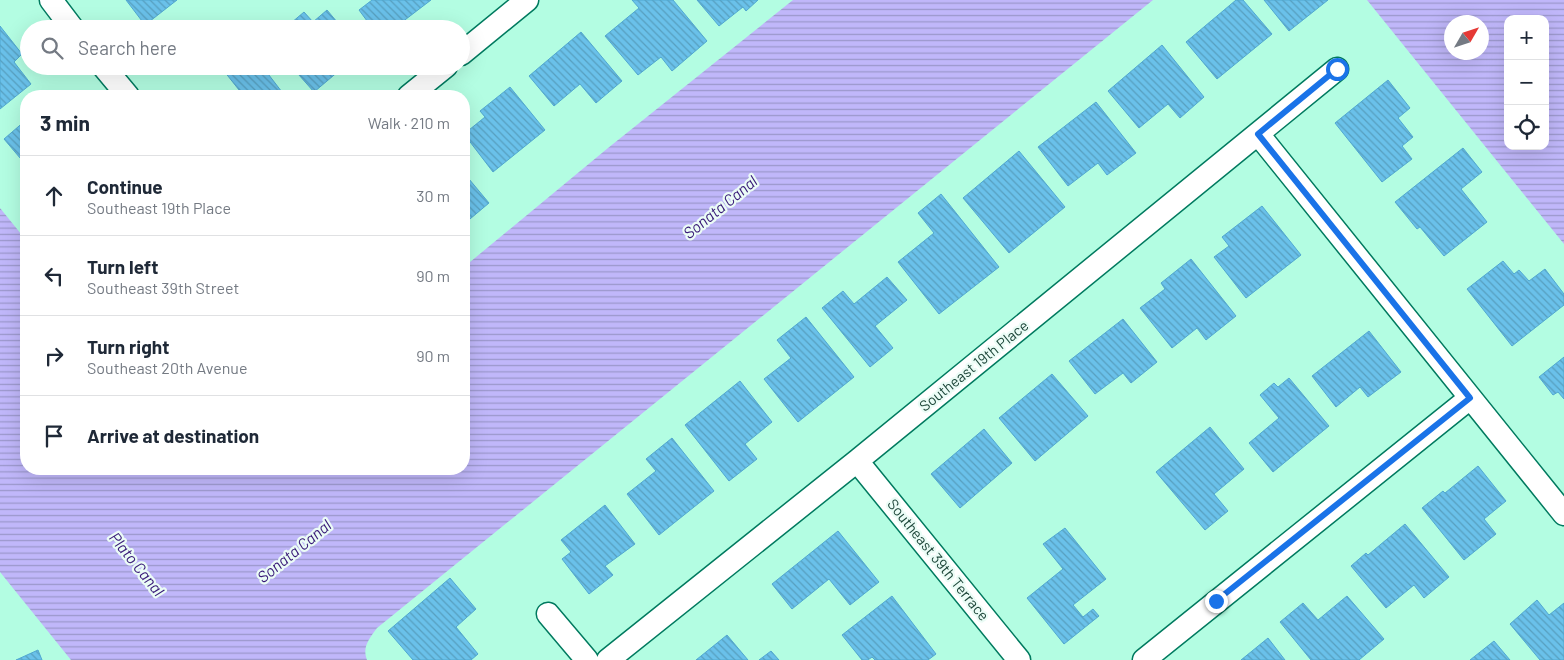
<!DOCTYPE html>
<html lang="en">
<head>
<meta charset="utf-8">
<style>
	body { margin:0; font-family:Barlow,sans-serif; background:#f2f2f3; color:#1f2937 }
	.controls { position:absolute; right:15px; top:15px; display:grid; overflow:hidden; border-radius:10px; box-shadow:0 5px 20px #0002 }
	.controls button { width:45px; height:45px; display:grid; place-items:center; padding:0; border:0; border-bottom:1px solid #e0e1e3; background:#fff; color:#1f2937; font:25px sans-serif }
	.compass { position:absolute; left:1444px; top:15px; width:45px; height:45px; border-radius:50%; background:#fff; box-shadow:0 5px 20px #0002; rotate:51deg }
	.stop { position:absolute; width:15px; height:15px; margin:-11px; border:4px solid #1a73e8; border-radius:50%; background:#fff }
	.stop.end { background:#1a73e8; border-color:#fff; box-shadow:0 1px 5px #0008 }
	.list { margin:0; padding:0; list-style:none }
	h2 { display:flex; justify-content:space-between; align-items:center; height:65px; margin:0; padding:0 20px; font-size:21px }
	h2 small { font-size:16px; font-weight:400; color:#747a83 }
	.list li { display:grid; grid-template-columns:32px 1fr auto; gap:15px; align-items:center; box-sizing:border-box; height:80px; padding:0 20px; border-top:1px solid #e0e1e3 }
	.list b { display:block; font-size:19px; white-space:nowrap }
	.list p { margin:0; font-size:16px; white-space:nowrap; color:#747a83 }
	.list em { font-size:16px; font-style:normal; color:#747a83 }
	.icon { flex:none; width:28px; height:28px; fill:none; stroke:currentColor; stroke-width:2; stroke-linecap:round; stroke-linejoin:round }
	.map { position:relative; flex:none; width:1564px; height:660px; overflow:hidden }
	.search { position:absolute; background:#fff; box-shadow:0 5px 20px #0002; left:20px; top:20px; width:450px; height:55px; display:flex; align-items:center; gap:12px; box-sizing:border-box; padding:0 18px; border-radius:28px; color:#747a83; font-size:19px }
	.panel { position:absolute; background:#fff; box-shadow:0 5px 20px #0002; left:20px; top:90px; width:450px; height:385px; border-radius:20px }
	.map>svg:first-child { display:block }
</style>
</head>
<body>
<div class="map">
<svg width="1564" height="660" viewBox="0 0 1564 660">
	<defs>
		<pattern id="water-rules" width="6" height="5" patternUnits="userSpaceOnUse" patternTransform="scale(1.25)"><rect width="6" height="5" fill="#c0b7fa"/><path d="M0 2.5h6" fill="none" stroke="#9b97cb"/></pattern>
		<pattern id="building-back-hatch" width="6" height="6" patternUnits="userSpaceOnUse" patternTransform="scale(1.25)"><rect width="6" height="6" fill="#6ac1ea"/><path d="M-1 5l2 2M0 0l6 6M5-1l2 2" fill="none" stroke="#579fbf"/></pattern>
	</defs>
	<rect width="100%" height="100%" fill="#b3fde2"/>
	<path fill="url(#water-rules)" fill-rule="evenodd" d="M793,0H1153L377,628C369,639 362,647 367,660H71L0,572V208L26,240V469H464V267L608,148Z
		M1367,0H1564V244ZM1508,19H1545V146H1508ZM1452,22H1482V52H1452Z"/>
	<path fill="url(#building-back-hatch)" stroke="#50a8d0" d="M126,0H177L145,25Z
		M372,0H431L393,29H373L359,10Z
		M632,0H673L707,41L672,71L661,57L638,75L605,36L639,8Z
		M697,0H758L746,11L743,7L719,26Z
		M1236,0H1243L1272,34L1217,79L1186,42Z
		M1264,0H1328L1289,31Z
		M327,10L343,29H284L304,12L313,22Z
		M0,26L22,54L14,62L31,84L0,109Z
		M581,32L622,81L596,103L580,84L554,106L529,76Z
		M1162,45L1204,97L1180,118L1168,104L1139,128L1108,91Z
		M231,66H262L285,96H241L243,95L224,71Z
		M291,66H337L340,70L314,92Z
		M1388,80L1410,108L1398,118L1413,137L1402,146L1412,159L1382,182L1335,123Z
		M510,87L545,130L493,172L464,134L485,117L480,111Z
		M1096,102L1136,153L1107,175L1098,163L1068,186L1038,147Z
		M26,120V165L4,139Z
		M1463,148L1482,172L1461,189L1487,222L1444,256L1420,227L1417,229L1395,202Z
		M1019,151L1065,207L1009,253L963,198Z
		M464,173L489,203L464,224Z
		M941,194L999,267L939,314L898,262L934,233L918,213Z
		M1262,206L1301,255L1246,298L1214,257L1229,246L1222,237Z
		M1191,259L1236,316L1206,340L1197,328L1172,348L1140,308L1165,289L1161,283Z
		M1503,261L1514,274L1519,270L1529,281L1545,269L1564,294V305L1512,346L1467,289Z
		M887,277L907,300L875,326L893,348L870,367L822,308L843,291L854,304Z
		M806,317L854,377L798,422L764,379L791,358L777,340Z
		M1123,319L1157,362L1131,383L1123,373L1095,394L1069,361Z
		M1369,331L1401,372L1368,397L1360,387L1336,407L1312,376Z
		M1564,357V399L1558,392L1553,395L1539,377Z
		M1052,374L1088,416L1035,461L999,418Z
		M1289,378L1329,426L1273,472L1249,443L1279,418L1260,395L1274,383L1278,387Z
		M740,381L772,422L745,444L757,459L729,481L685,425Z
		M1210,427L1244,469L1214,494L1228,511L1205,530L1156,472Z
		M984,429L1012,463L960,508L931,474Z
		M672,438L714,491L659,535L627,494L656,471L646,459Z
		M1478,466L1506,501L1484,519L1496,534L1464,560L1422,508L1443,491L1445,493Z
		M605,505L635,544L605,566L613,575L589,594L562,559L571,552L561,540Z
		M1405,524L1449,577L1424,598L1414,585L1386,608L1351,566L1366,553L1368,555Z
		M1065,528L1106,579L1073,605L1083,617L1093,609L1099,616L1064,644L1027,598L1063,569L1043,544Z
		M838,531L879,582L850,605L829,579L792,609L772,584Z
		M450,578L476,609L456,627L478,654L471,660H413L388,631Z
		M892,596L936,654L928,660H875L872,657L868,660H862L842,635Z
		M1347,596L1384,639L1359,660H1311L1280,622L1303,603L1318,620Z
		M1537,600L1549,615L1564,603V660H1540L1510,624Z
		M727,635L748,660H696Z
		M1268,638L1285,660H1241Z
		M1494,641L1510,660H1470Z
		M38,650L42,660H16Z
		M771,651L779,660H759Z"/>
	<g fill="none" stroke-linecap="round" stroke-linejoin="round">
		<g stroke="#007a5f" stroke-width="25">
			<path id="minor" d="M51,0L73,29
				M461,54L527,0
				M103,66L128,96
				M409,96L446,66
				M1258,134L1564,514
				M857,461L1019,660
				M548,614L587,660
				M608,660L857,461L1337,69
				M1144,660L1470,398"/>
		</g>
		<use href="#minor" stroke="#fff" stroke-width="22"/>
	</g>
	<g fill="none" stroke-linecap="round" stroke-linejoin="round">
		<path stroke="#1a73e8" stroke-width="6" d="M1216,601L1470,398L1258,134L1337,69"/>
	</g>
	<g text-anchor="middle" stroke-width="4.5" stroke-linejoin="round" paint-order="stroke">
		<g font-size="15" fill="#1d4639" stroke="#ebfcf6">
			<text transform="translate(974 366) rotate(-39)" y="5">Southeast 19th Place</text>
			<text transform="translate(938 560) rotate(51)" y="5">Southeast 39th Terrace</text>
		</g>
		<g font-size="16" font-style="italic" fill="#371877" stroke="#ebfcf6">
			<text transform="translate(720 207) rotate(-39)" y="6">Sonata Canal</text>
			<text transform="translate(294 551) rotate(-39)" y="6">Sonata Canal</text>
			<text transform="translate(137 564) rotate(51)" y="6">Plato Canal</text>
		</g>
	</g>
</svg>
<div class="controls">
<button>+</button>
<button>−</button>
<button><svg class="icon" aria-label="locate" viewBox="0 0 24 24"><circle cx="12" cy="12" r="6"/><path d="M12 2v4M12 18v4M2 12h4M18 12h4"/></svg></button>
</div>
<svg class="compass" viewBox="-18 -18 36 36"><path d="M0-13l5 13h-10z" fill="#e53935"/><path d="M0 13l5-13h-10z" fill="#747a83"/></svg>
<div class="stop" style="left:1337px;top:69px"></div>
<div class="stop end" style="left:1216px;top:601px"></div>
<div class="search"><svg class="icon" aria-label="search" viewBox="0 0 24 24"><circle cx="10" cy="10" r="6"/><path d="M15 15l6 6"/></svg>Search here</div>
<section class="panel">
<h2>3 min<small>Walk · 210 m</small></h2>
<ul class="list">
<li><svg class="icon" aria-label="ahead" viewBox="0 0 24 24"><path d="M12 20V5M6 11l6-6 6 6"/></svg><div><b>Continue</b><p>Southeast 19th Place</p></div><em>30 m</em></li>
<li><svg class="icon" aria-label="left" viewBox="0 0 24 24"><path d="M17 20v-9H6M10 6l-5 5 5 5"/></svg><div><b>Turn left</b><p>Southeast 39th Street</p></div><em>90 m</em></li>
<li><svg class="icon" aria-label="right" viewBox="0 0 24 24"><path d="M7 20v-9h11M14 6l5 5-5 5"/></svg><div><b>Turn right</b><p>Southeast 20th Avenue</p></div><em>90 m</em></li>
<li><svg class="icon" aria-label="arrive" viewBox="0 0 24 24"><path d="M6 21V4h12l-3 4 3 4H6"/></svg><div><b>Arrive at destination</b></div></li>
</ul>
</section>
</div>
</body>
</html>
